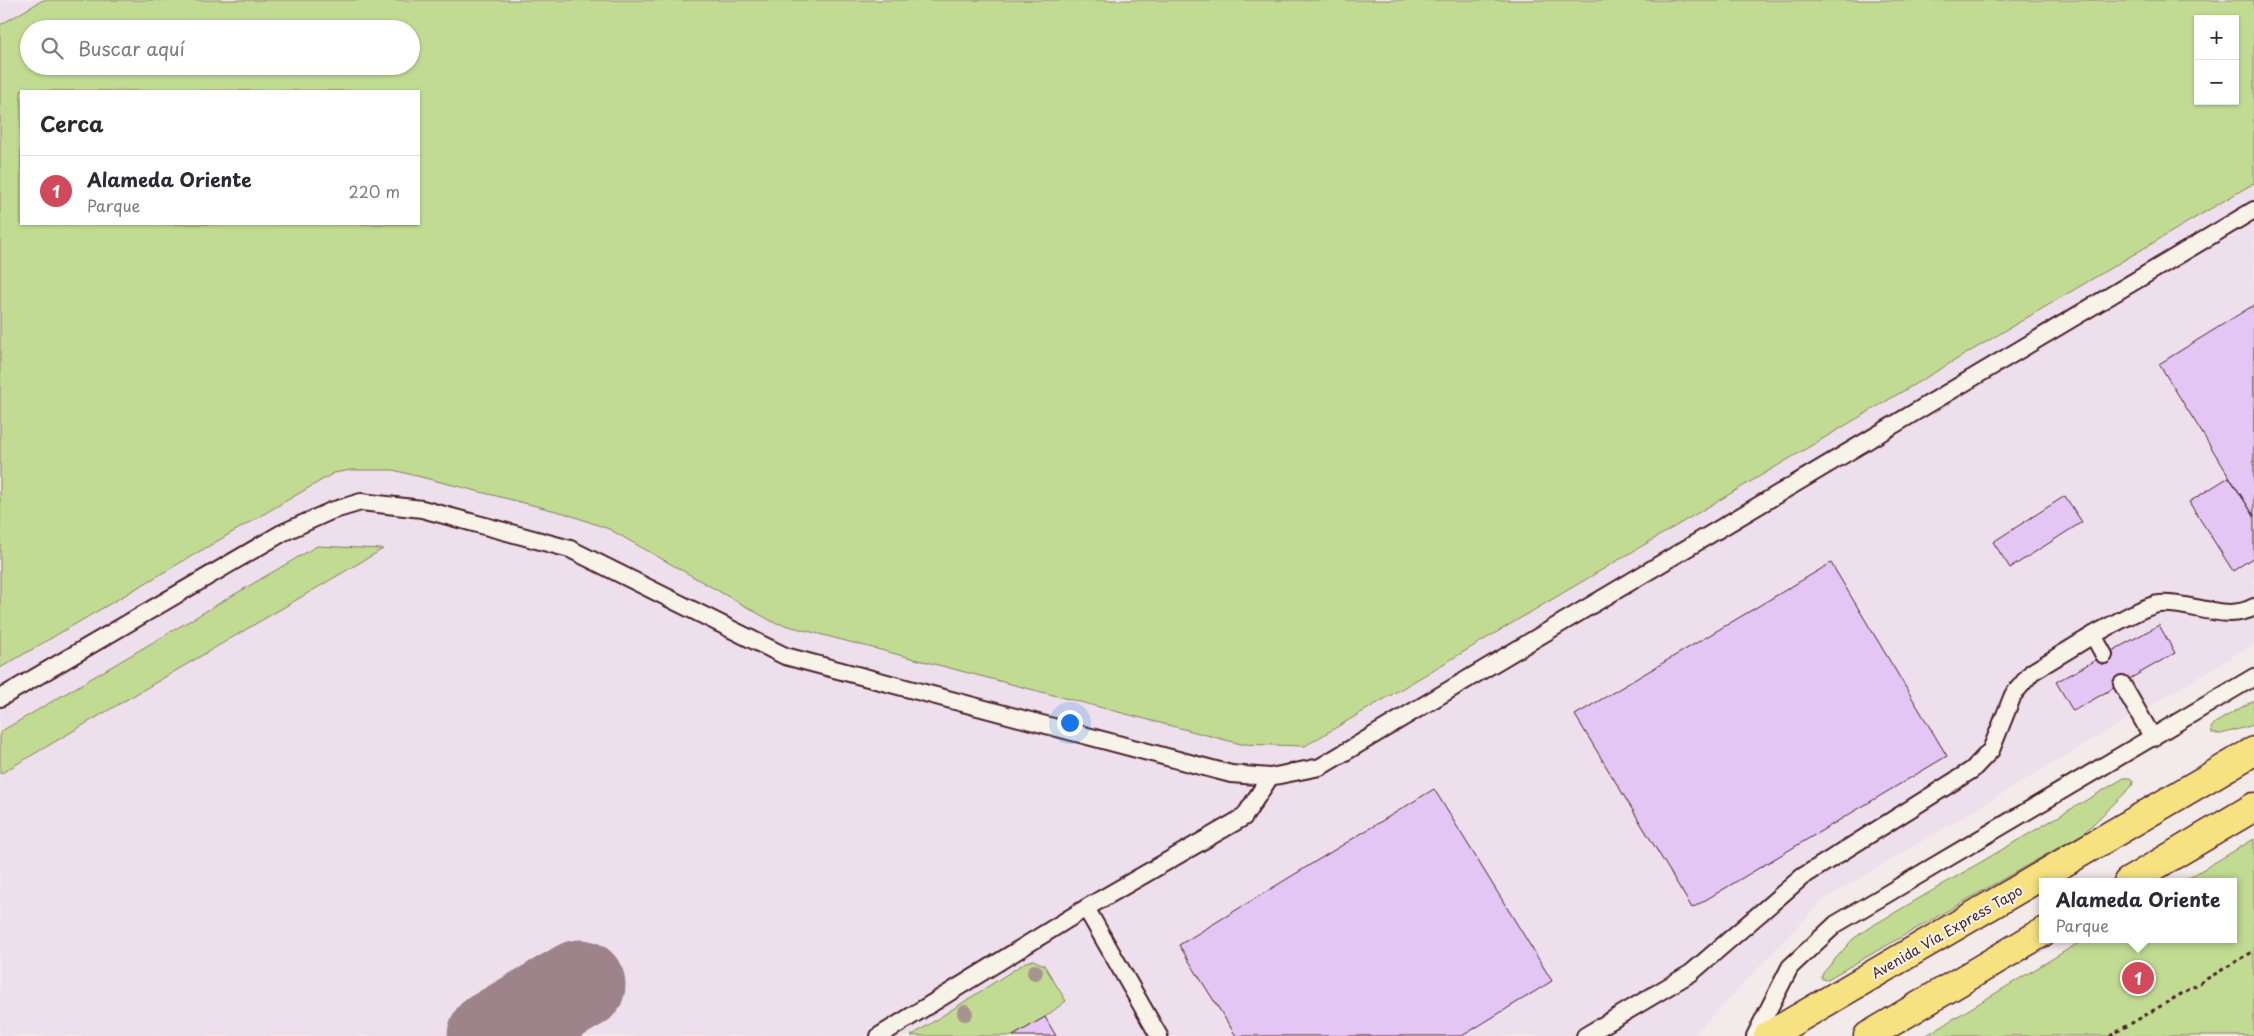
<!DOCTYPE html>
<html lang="es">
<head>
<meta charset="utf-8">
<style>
	body { margin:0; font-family:"Playpen Sans",sans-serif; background:#f2f2f3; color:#2b2b33 }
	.controls { position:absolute; right:15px; top:15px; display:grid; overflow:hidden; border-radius:0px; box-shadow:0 1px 4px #0004 }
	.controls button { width:45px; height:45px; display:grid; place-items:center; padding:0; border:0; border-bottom:1px solid #e1e1e2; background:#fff; color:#2b2b33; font:25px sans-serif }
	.you { position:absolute; left:1069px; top:722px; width:18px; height:18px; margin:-12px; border:4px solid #fff; border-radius:50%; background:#1a73e8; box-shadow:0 0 0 8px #1a73e833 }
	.badge { display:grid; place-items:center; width:32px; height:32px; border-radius:50%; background:#d1495b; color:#fff; font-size:16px; font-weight:700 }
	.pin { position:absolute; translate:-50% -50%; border:2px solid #fff; box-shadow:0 1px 5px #0006 }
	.popup { position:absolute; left:2039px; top:878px; width:198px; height:65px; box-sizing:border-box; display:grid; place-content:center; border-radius:0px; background:#fff; filter:drop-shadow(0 1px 4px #0005); font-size:16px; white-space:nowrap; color:#7c7c81 }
	.popup b { font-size:19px; color:#2b2b33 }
	.popup::after { content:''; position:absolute; left:50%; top:100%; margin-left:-10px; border:10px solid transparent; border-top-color:#fff }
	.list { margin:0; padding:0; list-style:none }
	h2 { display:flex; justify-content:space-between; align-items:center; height:65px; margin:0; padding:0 20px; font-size:21px }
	h2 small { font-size:16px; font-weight:400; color:#7c7c81 }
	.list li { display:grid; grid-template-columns:32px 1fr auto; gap:15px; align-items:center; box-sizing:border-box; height:70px; padding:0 20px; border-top:1px solid #e1e1e2 }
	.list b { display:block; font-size:19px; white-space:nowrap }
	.list p { margin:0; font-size:16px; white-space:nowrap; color:#7c7c81 }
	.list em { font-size:16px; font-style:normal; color:#7c7c81 }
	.icon { flex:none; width:28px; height:28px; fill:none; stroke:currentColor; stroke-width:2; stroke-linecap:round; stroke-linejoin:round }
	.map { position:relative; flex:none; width:2254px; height:1036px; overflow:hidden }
	.search { position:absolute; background:#fff; box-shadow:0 1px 4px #0004; left:20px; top:20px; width:400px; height:55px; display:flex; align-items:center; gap:12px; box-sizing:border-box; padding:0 18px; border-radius:28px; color:#7c7c81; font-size:19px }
	.panel { position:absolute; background:#fff; box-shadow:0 1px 4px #0004; left:20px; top:90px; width:400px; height:135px; border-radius:0px }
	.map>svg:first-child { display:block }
</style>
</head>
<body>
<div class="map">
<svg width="2254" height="1036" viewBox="0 0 2254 1036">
	<rect width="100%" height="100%" fill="#f3eaea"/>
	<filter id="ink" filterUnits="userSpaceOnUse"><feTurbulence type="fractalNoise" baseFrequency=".02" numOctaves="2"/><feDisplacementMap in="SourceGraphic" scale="10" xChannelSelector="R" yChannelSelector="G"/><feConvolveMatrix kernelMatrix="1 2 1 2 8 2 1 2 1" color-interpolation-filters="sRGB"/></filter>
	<g filter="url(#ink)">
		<path fill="#eedfed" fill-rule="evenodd" d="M0,0H2254V644L1823,900L1693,1036H0ZM2198,19H2235V101H2198ZM29,29H411V66H29ZM21,91H419V224H21Z"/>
		<path fill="#c1db92" stroke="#867d5e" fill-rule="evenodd" d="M43,0H2254V183L1305,746L1241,744L773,622L609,529L564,513L393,470H351L334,473L0,668V25ZM2198,19H2235V101H2198ZM29,29H411V66H29ZM21,91H419V224H21Z
			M317,546L383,549L0,774V732Z
			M2254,700V725L2221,734H2212L2211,728L2215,723Z
			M2124,778H2130L2133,781L2132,786L2084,833L1826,980L1821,978L1823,973L1853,939L1867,929Z
			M2254,839V1036H1925L2085,939H2233V882H2182Z
			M1033,960L1044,965L1066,1001L1045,1017L1013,1036H911L1026,962Z"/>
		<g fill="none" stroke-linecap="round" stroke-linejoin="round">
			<path stroke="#9e848a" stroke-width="91" d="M493,1036L580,985"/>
		</g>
		<path fill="#e4c6f4" stroke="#4a1f2b" d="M2254,305V516L2159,364Z
			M2229,477L2254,516V557L2233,571L2189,502Z
			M2065,496L2082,522L2010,568L1993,542Z
			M1831,563L1947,756L1692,908L1575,715Z
			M2159,625L2175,653L2073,711L2056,682Z
			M1434,789L1552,981L1462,1036H1236L1179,945Z
			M1045,1017L1056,1036H1013Z"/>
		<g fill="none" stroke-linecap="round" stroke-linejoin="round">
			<g stroke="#4a1f2b" stroke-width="20">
				<path id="lane" d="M2104,655L2093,635C2107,628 2145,605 2159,604C2190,601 2226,623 2254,607
					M2122,684L2153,738
					M0,698L282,533L331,511L361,502L422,509L570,549L785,656L1231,774L1270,777L1320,767L2254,210
					M1086,908L1159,1036
					M879,1036L1086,908L1244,817L1270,777
					M1585,1036L1691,973L1802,877L1972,770L1991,750L2013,695L2032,672L2093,635
					M1755,1036L1790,967L1836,924L2254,677"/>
			</g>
			<g stroke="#4a1f2b" stroke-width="31">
				<path id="primary" d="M2128,882L2254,807
					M1768,1036L2254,751
					M1868,1036L2043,932"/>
			</g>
			<path stroke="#4a1f2b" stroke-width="3" stroke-dasharray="4 4" stroke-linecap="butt" d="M2110,1036L2254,951"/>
			<use href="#lane" stroke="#f7f3e8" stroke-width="16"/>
			<use href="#primary" stroke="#f7e281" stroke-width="28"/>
		</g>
		<g fill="#a7948f">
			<circle cx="1035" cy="972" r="8"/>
			<circle cx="965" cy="1013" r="8"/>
		</g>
	</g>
	<g text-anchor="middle" stroke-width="4" stroke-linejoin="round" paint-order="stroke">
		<g font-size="14" fill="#4a1f2b" stroke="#f7f3e8">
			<text transform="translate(1947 932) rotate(-30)" y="5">Avenida Vía Express Tapo</text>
		</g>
	</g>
</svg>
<div class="controls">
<button>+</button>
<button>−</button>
</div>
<div class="you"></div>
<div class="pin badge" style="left:2138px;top:978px">1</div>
<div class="popup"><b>Alameda Oriente</b>Parque</div>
<div class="search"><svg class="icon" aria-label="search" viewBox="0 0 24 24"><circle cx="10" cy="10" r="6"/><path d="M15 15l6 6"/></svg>Buscar aquí</div>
<section class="panel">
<h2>Cerca<small></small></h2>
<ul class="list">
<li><span class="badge">1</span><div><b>Alameda Oriente</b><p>Parque</p></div><em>220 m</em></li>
</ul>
</section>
</div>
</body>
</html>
